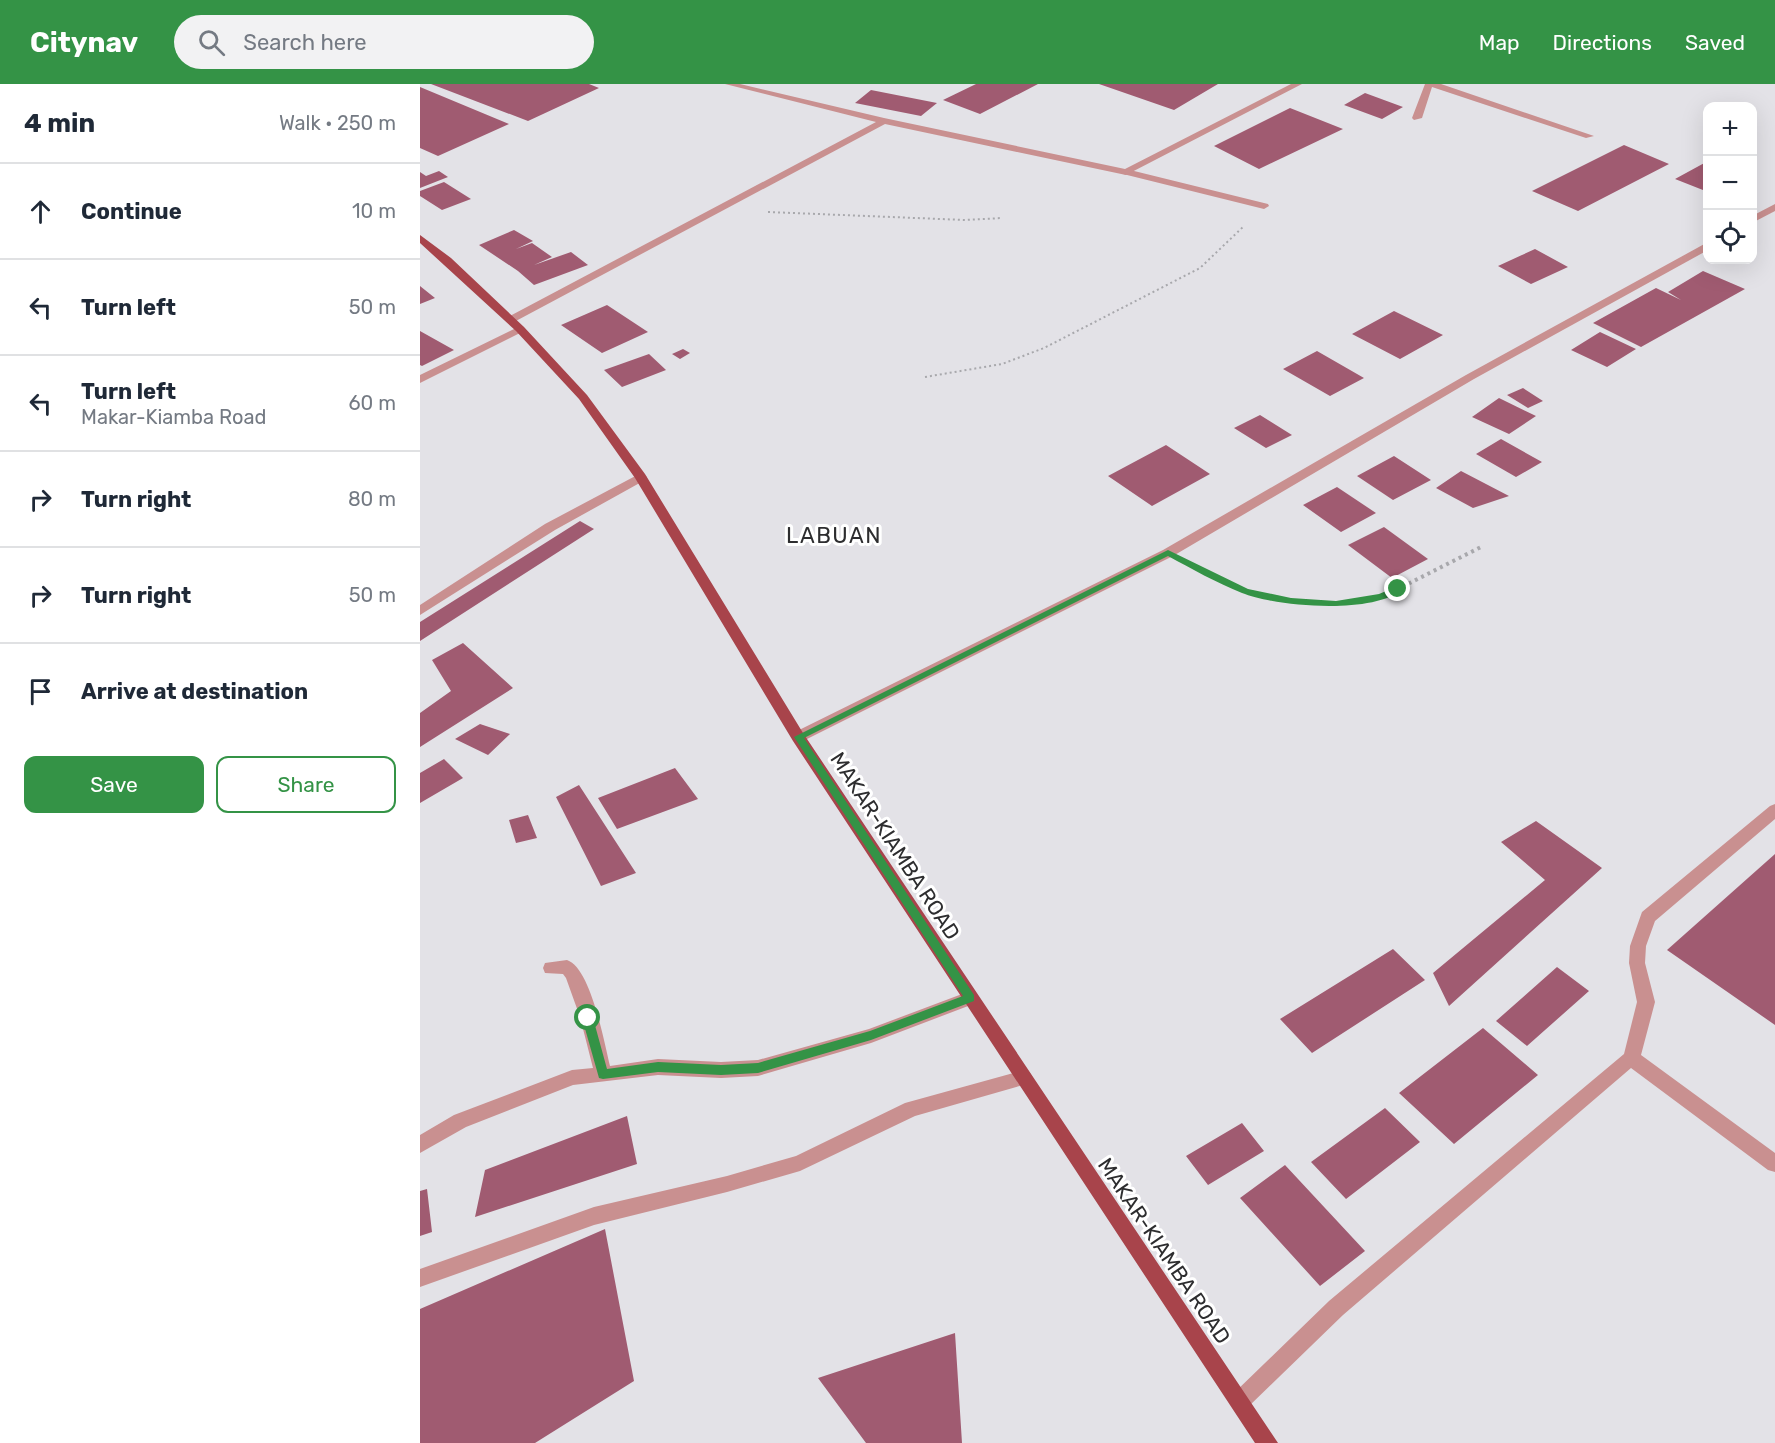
<!DOCTYPE html>
<html lang="en">
<head>
<meta charset="utf-8">
<style>
	body { margin:0; font-family:Rubik,sans-serif; background:#f2f2f3; color:#1f2937 }
	.controls { position:absolute; right:18px; top:18px; display:grid; overflow:hidden; border-radius:12px; box-shadow:0 6px 24px #0002 }
	.controls button { width:54px; height:54px; display:grid; place-items:center; padding:0; border:0; border-bottom:2px solid #e0e1e3; background:#fff; color:#1f2937; font:30px sans-serif }
	.stop { position:absolute; width:18px; height:18px; margin:-14px; border:4px solid #349346; border-radius:50%; background:#fff }
	.stop.end { background:#349346; border-color:#fff; box-shadow:0 2px 6px #0008 }
	.list { margin:0; padding:0; list-style:none }
	h2 { display:flex; justify-content:space-between; align-items:center; height:78px; margin:0; padding:0 24px; font-size:26px }
	h2 small { font-size:20px; font-weight:400; color:#747a83 }
	.list li { display:grid; grid-template-columns:39px 1fr auto; gap:18px; align-items:center; box-sizing:border-box; height:96px; padding:0 24px; border-top:2px solid #e0e1e3 }
	.list b { display:block; font-size:22px; white-space:nowrap }
	.list p { margin:0; font-size:20px; white-space:nowrap; color:#747a83 }
	.list em { font-size:20px; font-style:normal; color:#747a83 }
	.actions { display:flex; gap:12px; padding:18px 24px }
	.actions a { flex:1; padding:14px 0; border:2px solid #349346; border-radius:12px; text-align:center; font-size:21px; color:#349346 }
	.actions .main { background:#349346; color:#fff }
	.icon { flex:none; width:33px; height:33px; fill:none; stroke:currentColor; stroke-width:2; stroke-linecap:round; stroke-linejoin:round }
	.map { position:relative; flex:none; width:1355px; height:1359px; overflow:hidden }
	header { display:flex; align-items:center; gap:36px; box-sizing:border-box; height:84px; padding:0 30px; background:#349346; color:#fff }
	header strong { font-size:28px }
	nav { display:flex; gap:33px; margin-inline-start:auto; font-size:21px }
	.search { width:420px; height:54px; background:#f2f2f3; display:flex; align-items:center; gap:15px; box-sizing:border-box; padding:0 21px; border-radius:33px; color:#747a83; font-size:22px }
	main { display:flex }
	aside { flex:1; background:#fff }
	.map>svg:first-child { display:block }
</style>
</head>
<body>
<header>
<strong>Citynav</strong>
<div class="search"><svg class="icon" aria-label="search" viewBox="0 0 24 24"><circle cx="10" cy="10" r="6"/><path d="M15 15l6 6"/></svg>Search here</div>
<nav><a>Map</a><a>Directions</a><a>Saved</a></nav>
</header>
<main>
<aside>
<h2>4 min<small>Walk · 250 m</small></h2>
<ul class="list">
<li><svg class="icon" aria-label="ahead" viewBox="0 0 24 24"><path d="M12 20V5M6 11l6-6 6 6"/></svg><div><b>Continue</b></div><em>10 m</em></li>
<li><svg class="icon" aria-label="left" viewBox="0 0 24 24"><path d="M17 20v-9H6M10 6l-5 5 5 5"/></svg><div><b>Turn left</b></div><em>50 m</em></li>
<li><svg class="icon" aria-label="left" viewBox="0 0 24 24"><path d="M17 20v-9H6M10 6l-5 5 5 5"/></svg><div><b>Turn left</b><p>Makar-Kiamba Road</p></div><em>60 m</em></li>
<li><svg class="icon" aria-label="right" viewBox="0 0 24 24"><path d="M7 20v-9h11M14 6l5 5-5 5"/></svg><div><b>Turn right</b></div><em>80 m</em></li>
<li><svg class="icon" aria-label="right" viewBox="0 0 24 24"><path d="M7 20v-9h11M14 6l5 5-5 5"/></svg><div><b>Turn right</b></div><em>50 m</em></li>
<li><svg class="icon" aria-label="arrive" viewBox="0 0 24 24"><path d="M6 21V4h12l-3 4 3 4H6"/></svg><div><b>Arrive at destination</b></div></li>
</ul>
<div class="actions"><a class="main">Save</a><a>Share</a></div>
</aside>
<div class="map">
<svg width="1355" height="1359" viewBox="0 0 1355 1359">
	<rect width="100%" height="100%" fill="#e3e2e7"/>
	<path fill="#a05b71" d="M11,0H169L179,4L108,37Z
		M556,0H618L560,30L523,16Z
		M679,0H798L754,26Z
		M0,3L89,40L18,72L0,64Z
		M451,6L517,19L501,32L435,19Z
		M945,9L983,23L962,35L924,21Z
		M870,24L923,45L839,85L794,62Z
		M1204,61L1249,80L1158,127L1112,107Z
		M1288,77V108L1255,95Z
		M19,87L28,93L0,104V88L6,92Z
		M24,98L51,115L22,126L0,112V107Z
		M94,146L113,157L96,165L112,159L132,173L114,181L151,168L168,181L114,201L98,187L59,161Z
		M1115,165L1148,183L1111,200L1078,182Z
		M1283,187L1325,205L1221,263L1173,239L1236,204L1261,216L1248,208Z
		M0,202L15,214L0,220Z
		M187,221L228,248L182,269L141,241Z
		M974,227L1023,251L980,275L932,250Z
		M0,247L34,266L2,282L0,281Z
		M1180,248L1216,265L1187,283L1151,266Z
		M263,265L270,269L260,275L252,270Z
		M897,267L944,294L910,312L863,285Z
		M229,270L246,286L202,303L184,286Z
		M1103,304L1123,317L1108,324L1087,311Z
		M1079,314L1116,332L1089,350L1052,333Z
		M840,331L872,351L846,364L814,344Z
		M1081,355L1122,378L1096,393L1056,370Z
		M746,361L790,390L732,422L688,392Z
		M974,372L1011,396L973,416L937,392Z
		M1041,387L1089,412L1053,424L1016,404Z
		M917,403L956,429L921,448L883,421Z
		M160,437L174,445L0,557V538Z
		M964,443L1008,475L972,494L928,461Z
		M43,559L93,604L0,663V629L31,607L12,576Z
		M60,640L90,650L68,671L35,655Z
		M24,675L43,694L0,719V689Z
		M255,684L278,715L197,745L178,714Z
		M159,701L216,789L181,802L136,713Z
		M108,731L117,754L96,759L89,736Z
		M1116,737L1182,784L1029,922L1013,889L1125,796L1081,758Z
		M1355,770V941L1247,866Z
		M973,865L1005,896L892,969L860,935Z
		M1137,883L1169,907L1107,962L1076,937Z
		M1063,944L1118,991L1034,1060L979,1009Z
		M965,1024L1000,1058L926,1115L891,1078Z
		M207,1032L217,1080L55,1133L65,1086Z
		M822,1039L844,1067L788,1101L766,1072Z
		M865,1081L945,1167L900,1202L820,1114Z
		M7,1105L12,1148L0,1152V1107Z
		M185,1145L214,1297L115,1359H0V1225Z
		M535,1249L542,1359H446L398,1294Z"/>
	<g fill="none" stroke-linecap="round" stroke-linejoin="round">
		<path stroke="#a8a8ac" stroke-width="2" stroke-dasharray="2 3" stroke-linecap="butt" d="M348,128L545,136L582,134
			M505,293L582,280L624,264L780,184L824,142"/>
		<path stroke="#a8a8ac" stroke-width="4" stroke-dasharray="3 4" stroke-linecap="butt" d="M775,483L826,507L871,517L916,520L962,513L1063,462"/>
		<path fill="#c99090" fill-rule="evenodd" d="M1005,0H1021L1174,52L1166,54L1012,3L1002,34L994,36L992,34Z
			M706,85L848,120L849,122L844,125L703,90L701,88Z
			M1355,720V735L1235,837L1226,862L1225,879L1235,918L1221,971L1355,1069V1088L1348,1086L1211,984L923,1231L827,1324L820,1327L813,1324L810,1317L813,1310L909,1217L1204,970L1217,918L1209,879L1210,862L1222,828L1350,722Z
			M147,876C171,884 184,958 190,982L238,975L301,978L338,976L449,945L550,907L556,909L559,914L556,919L451,959L338,992L301,994L238,991L153,1001L46,1043L0,1069V1051L34,1031L152,986L173,984L160,933L146,894L143,890L125,889L123,884L125,879Z
			M604,986L610,989L613,994L610,999L495,1032L380,1087L307,1108L174,1141L0,1203V1185L174,1123L307,1092L376,1072L485,1019Z"/>
		<path fill="#c99090" fill-rule="evenodd" d="M305,0H320L464,34L705,85L871,0H882L706,91L465,40L94,238H86V234L456,38Z
			M1355,120V127L1332,139V132Z
			M1288,158V166L1054,295L753,472L383,657L378,658L371,653L373,649L743,466L1046,291Z
			M100,242L104,243V247L0,299V291Z
			M221,389L227,393L225,396L135,446L0,531V521L125,440Z"/>
		<path fill="#a8444b" fill-rule="evenodd" d="M0,151L31,174L104,243L167,311L225,390L383,649L858,1359H835L373,657L215,394L159,315L96,247L0,159Z"/>
	</g>
	<path fill="#349346" d="M748,466L828,505L871,514L916,517L959,510L978,502L983,505C953,531 857,523 822,509C797,499 772,485 748,472L384,654L554,911V917L451,956L338,989L301,991L238,988L183,995L179,994L162,934L168,929L173,934L187,985L238,978L301,981L338,979L450,947L543,912L374,653Z"/>
	<g text-anchor="middle" stroke-width="6" stroke-linejoin="round" paint-order="stroke">
		<g font-size="21" fill="#2d2d2f" stroke="#fff">
			<text transform="translate(475 762) rotate(57)" y="7">MAKAR-KIAMBA ROAD</text>
			<text transform="translate(744 1167) rotate(56)" y="7">MAKAR-KIAMBA ROAD</text>
		</g>
		<g font-size="22" letter-spacing="1.5" fill="#2d2d2f" stroke="#fff">
			<text x="414" y="459">LABUAN</text>
		</g>
	</g>
</svg>
<div class="controls">
<button>+</button>
<button>−</button>
<button><svg class="icon" aria-label="locate" viewBox="0 0 24 24"><circle cx="12" cy="12" r="6"/><path d="M12 2v4M12 18v4M2 12h4M18 12h4"/></svg></button>
</div>
<div class="stop" style="left:168px;top:934px"></div>
<div class="stop end" style="left:978px;top:505px"></div>
</div>
</main>
</body>
</html>
